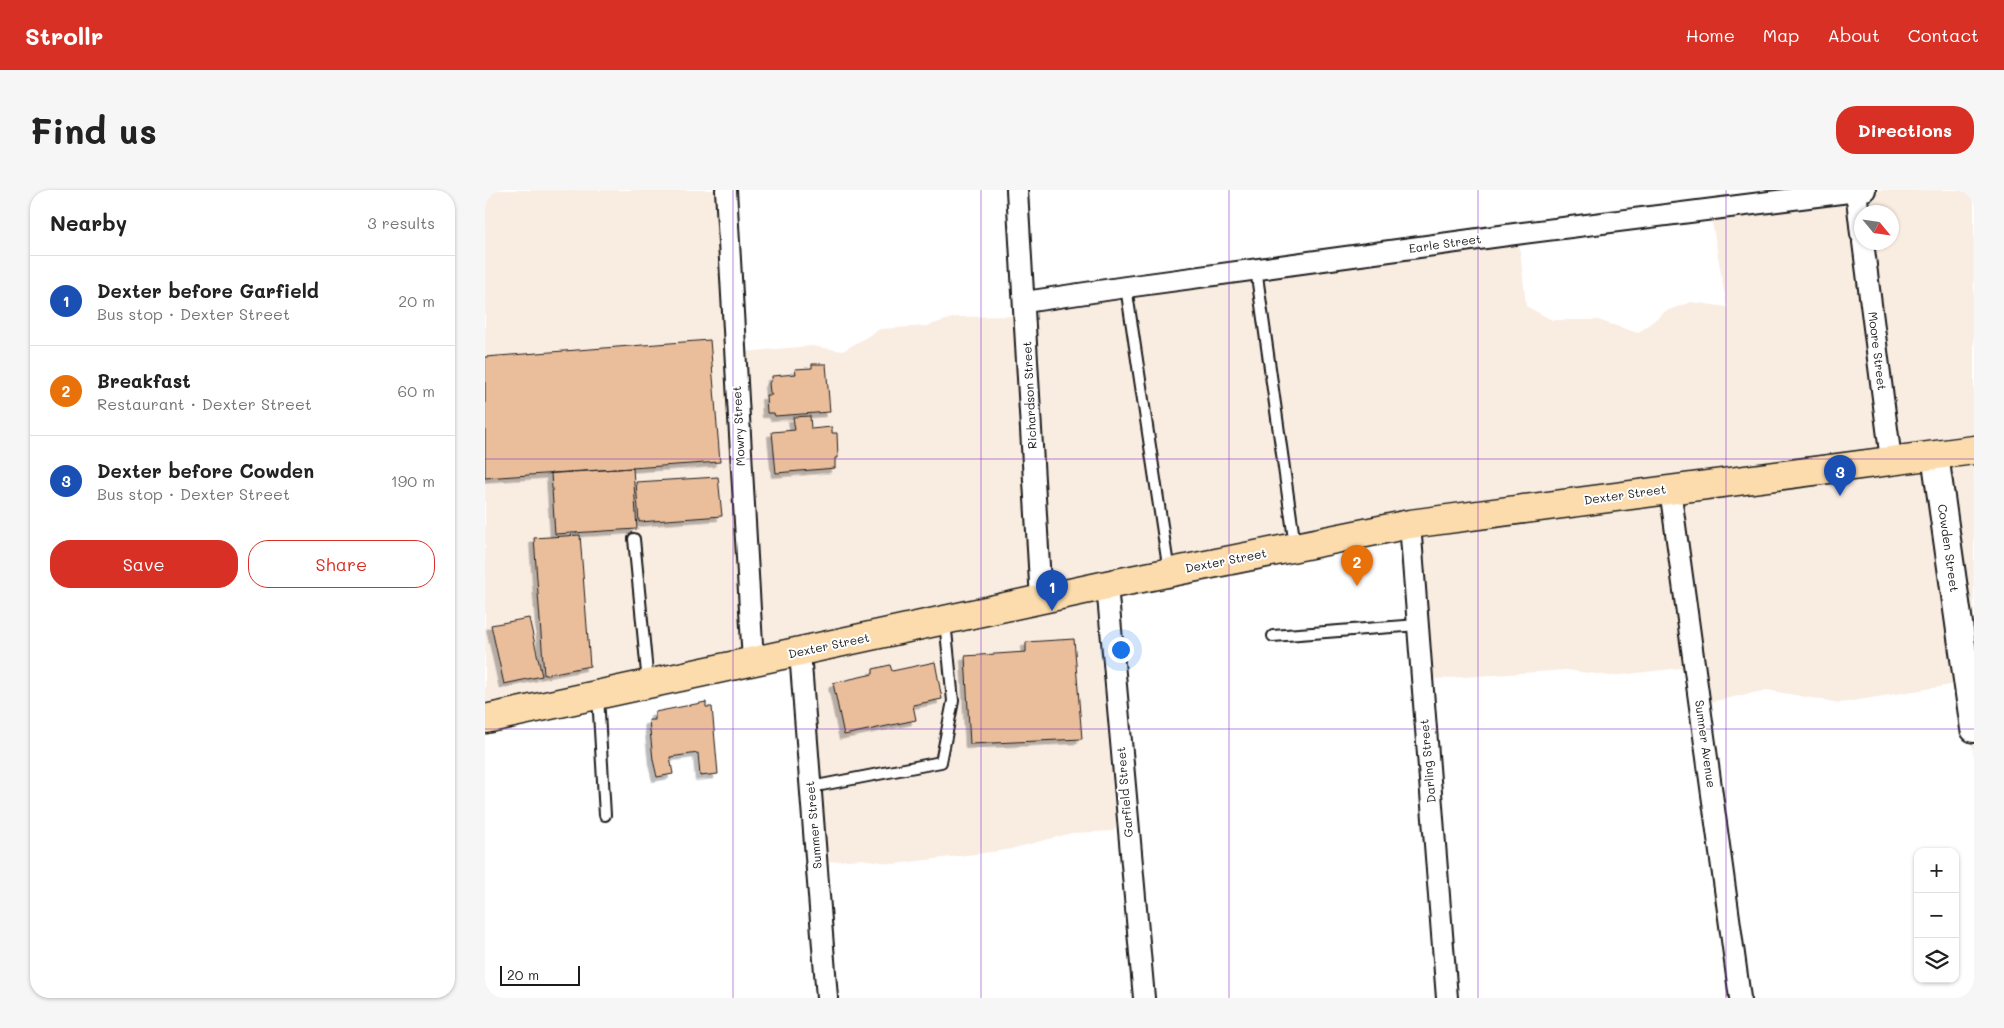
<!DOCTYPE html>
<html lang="en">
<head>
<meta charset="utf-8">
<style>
	body { margin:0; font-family:Mali,sans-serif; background:#f6f6f6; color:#222 }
	.controls { position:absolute; right:15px; bottom:15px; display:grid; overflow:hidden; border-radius:10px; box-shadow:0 1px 4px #0004 }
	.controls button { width:45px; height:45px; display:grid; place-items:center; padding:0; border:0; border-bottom:1px solid #e0e0e0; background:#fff; color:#222; font:25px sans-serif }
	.compass { position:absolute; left:1369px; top:15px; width:45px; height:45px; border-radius:50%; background:#fff; box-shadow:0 1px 4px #0004; rotate:119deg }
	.scale { position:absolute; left:15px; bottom:12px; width:80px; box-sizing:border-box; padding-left:5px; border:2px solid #1c1c1c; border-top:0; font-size:14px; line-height:18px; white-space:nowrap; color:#1c1c1c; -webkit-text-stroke:4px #fff; paint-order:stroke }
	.you { position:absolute; left:635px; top:459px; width:18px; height:18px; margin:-12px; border:4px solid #fff; border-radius:50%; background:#1a73e8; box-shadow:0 0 0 8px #1a73e833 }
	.badge { display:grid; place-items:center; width:32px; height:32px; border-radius:50%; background:#d93025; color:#fff; font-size:16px; font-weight:700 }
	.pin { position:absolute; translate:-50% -41px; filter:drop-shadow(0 1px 2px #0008) }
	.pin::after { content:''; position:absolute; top:26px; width:18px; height:15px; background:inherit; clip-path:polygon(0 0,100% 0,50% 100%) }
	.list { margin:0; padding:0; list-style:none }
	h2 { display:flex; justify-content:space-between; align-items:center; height:65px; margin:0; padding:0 20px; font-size:21px }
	h2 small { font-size:16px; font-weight:400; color:#767676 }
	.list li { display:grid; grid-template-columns:32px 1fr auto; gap:15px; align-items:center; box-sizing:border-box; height:90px; padding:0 20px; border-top:1px solid #e0e0e0 }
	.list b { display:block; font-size:19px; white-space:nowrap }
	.list p { margin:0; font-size:16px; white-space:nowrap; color:#767676 }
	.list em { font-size:16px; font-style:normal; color:#767676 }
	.actions { display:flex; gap:10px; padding:15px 20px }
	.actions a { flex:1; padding:11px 0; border:1px solid #d93025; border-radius:20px; text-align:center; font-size:18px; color:#d93025 }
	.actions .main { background:#d93025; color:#fff }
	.icon { flex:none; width:28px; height:28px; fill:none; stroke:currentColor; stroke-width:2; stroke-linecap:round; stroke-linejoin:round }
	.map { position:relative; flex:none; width:1489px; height:808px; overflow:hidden; border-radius:20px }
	header { display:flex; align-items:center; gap:30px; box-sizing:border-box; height:70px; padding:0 25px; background:#d93025; color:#fff }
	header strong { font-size:24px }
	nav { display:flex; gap:28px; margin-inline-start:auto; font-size:18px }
	.intro { display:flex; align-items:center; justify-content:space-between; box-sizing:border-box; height:120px; padding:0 30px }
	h1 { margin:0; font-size:35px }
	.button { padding:12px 22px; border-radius:20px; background:#d93025; color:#fff; font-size:18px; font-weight:700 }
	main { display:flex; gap:30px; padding:0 30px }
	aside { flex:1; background:#fff; border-radius:20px; box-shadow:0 1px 4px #0004 }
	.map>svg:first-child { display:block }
</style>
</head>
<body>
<header>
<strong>Strollr</strong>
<nav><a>Home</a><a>Map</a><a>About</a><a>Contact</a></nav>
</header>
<div class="intro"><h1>Find us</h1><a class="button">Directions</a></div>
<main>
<aside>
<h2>Nearby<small>3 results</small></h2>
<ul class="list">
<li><span class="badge" style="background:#1a4fb4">1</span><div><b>Dexter before Garfield</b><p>Bus stop · Dexter Street</p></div><em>20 m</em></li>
<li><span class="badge" style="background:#e8710a">2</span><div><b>Breakfast</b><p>Restaurant · Dexter Street</p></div><em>60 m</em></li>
<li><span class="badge" style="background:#1a4fb4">3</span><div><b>Dexter before Cowden</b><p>Bus stop · Dexter Street</p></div><em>190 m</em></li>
</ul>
<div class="actions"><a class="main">Save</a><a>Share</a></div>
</aside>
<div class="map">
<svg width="1489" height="808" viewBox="0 0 1489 808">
	<defs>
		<filter id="shadow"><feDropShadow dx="-4.5" dy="4.5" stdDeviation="0" flood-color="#0004"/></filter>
	</defs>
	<rect width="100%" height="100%" fill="#fff"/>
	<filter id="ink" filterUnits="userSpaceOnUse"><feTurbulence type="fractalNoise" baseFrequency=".02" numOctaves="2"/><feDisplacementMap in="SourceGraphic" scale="10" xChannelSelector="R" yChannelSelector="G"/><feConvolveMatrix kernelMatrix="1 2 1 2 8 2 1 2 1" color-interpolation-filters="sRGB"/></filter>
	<g filter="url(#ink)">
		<path fill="#f9ece1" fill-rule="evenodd" d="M0,0H231L244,151L247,163L326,156L358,161L395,139L442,136L471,127L533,126L540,111L1033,42L1041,116L1067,130H1113L1153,143L1181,121L1206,112L1242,117L1225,21L1338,0H1489V568L1478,494H1472L1355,513L1282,500L1211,515L1203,477L1126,486L1081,480L935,490L920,342L610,401L631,636L628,641L587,643L522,660L409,674L377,669L326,673L307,461L273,458L0,515ZM1376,22H1406V52H1376Z"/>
		<path fill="#ebbe9b" stroke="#1c1c1c" filter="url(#shadow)" d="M225,150L235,272L0,288V167Z
			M327,174H341L345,222L290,226L289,223H282L281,205H287L285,202L284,193L287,189V186L311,184L310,179L327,178Z
			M325,226L326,239L347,237V243H352L353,268H350V278L291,283L287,242L310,240L308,227Z
			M148,278L152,339L70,344L66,283Z
			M233,287L237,326L154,332L151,292Z
			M95,345L105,476L59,485L49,348Z
			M44,428L57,486L19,494L6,435Z
			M589,449L597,549L485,554L480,466L541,462V452Z
			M450,472L457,509L428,515L431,530L359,545L348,493L388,484V479L405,475L407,481Z
			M221,512V517H227L233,584L215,586L213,563L185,567L188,584L172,587L168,570L164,530H170V522Z"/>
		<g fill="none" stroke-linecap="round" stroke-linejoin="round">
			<g stroke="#1c1c1c" stroke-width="14">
				<path id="service" d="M771,79L810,356
					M641,97L684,382
					M149,349L163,493
					M788,446L933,435
					M113,506L120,625
					M326,597L456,572L468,511L460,431"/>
			</g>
			<g stroke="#1c1c1c" stroke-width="24">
				<path id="minor" d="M241,0L268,472
					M532,0L556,410
					M1371,0L1376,44
					M1378,52L1406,270
					M540,112L641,97L1030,44L1380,0
					M1185,299L1255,808
					M925,334L962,808
					M622,395L659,808
					M315,462L342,808"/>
			</g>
			<g stroke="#1c1c1c" stroke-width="30">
				<path id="tertiary" d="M1450,265L1489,539"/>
			</g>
			<g stroke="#1c1c1c" stroke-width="31">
				<path id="primary" d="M0,529L622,395L925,334L1489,260"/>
			</g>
			<use href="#service" stroke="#fff" stroke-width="10"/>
			<use href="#minor" stroke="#fff" stroke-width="20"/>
			<use href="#tertiary" stroke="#fff" stroke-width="26"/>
			<use href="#primary" stroke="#fcdcac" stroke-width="28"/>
		</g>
	</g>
	<path fill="none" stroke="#7b2cbf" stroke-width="1" stroke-opacity="0.55" d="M248,0V808M496,0V808M744,0V808M993,0V808M1241,0V808M0,269H1489M0,539H1489"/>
	<g text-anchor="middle" stroke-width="4" stroke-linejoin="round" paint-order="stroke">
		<g font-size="12" fill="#1c1c1c" stroke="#fff">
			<text transform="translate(960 54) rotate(-8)" y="4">Earle Street</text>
			<text transform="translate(1392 161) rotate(83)" y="4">Moore Street</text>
			<text transform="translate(545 205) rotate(-93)" y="4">Richardson Street</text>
			<text transform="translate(254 236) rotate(-93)" y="4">Mowry Street</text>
			<text transform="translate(1140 305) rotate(-8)" y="4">Dexter Street</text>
			<text transform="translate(1463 358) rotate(82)" y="4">Cowden Street</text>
			<text transform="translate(741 371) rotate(-11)" y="4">Dexter Street</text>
			<text transform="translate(344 456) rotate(-12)" y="4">Dexter Street</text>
			<text transform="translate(1220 554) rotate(82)" y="4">Sumner Avenue</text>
			<text transform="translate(943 571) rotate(-95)" y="4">Darling Street</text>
			<text transform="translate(640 602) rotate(-95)" y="4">Garfield Street</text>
			<text transform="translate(329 635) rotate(-95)" y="4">Summer Street</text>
		</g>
	</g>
</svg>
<div class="controls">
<button>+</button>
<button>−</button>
<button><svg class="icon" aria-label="layers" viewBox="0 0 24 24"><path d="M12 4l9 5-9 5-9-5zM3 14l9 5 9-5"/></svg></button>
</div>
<svg class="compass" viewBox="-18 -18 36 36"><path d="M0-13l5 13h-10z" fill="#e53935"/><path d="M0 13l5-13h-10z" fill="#767676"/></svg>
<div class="scale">20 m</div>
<div class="you"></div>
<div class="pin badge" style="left:567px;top:421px;background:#1a4fb4">1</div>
<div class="pin badge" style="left:872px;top:396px;background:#e8710a">2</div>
<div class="pin badge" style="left:1355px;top:306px;background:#1a4fb4">3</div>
</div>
</main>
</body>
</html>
